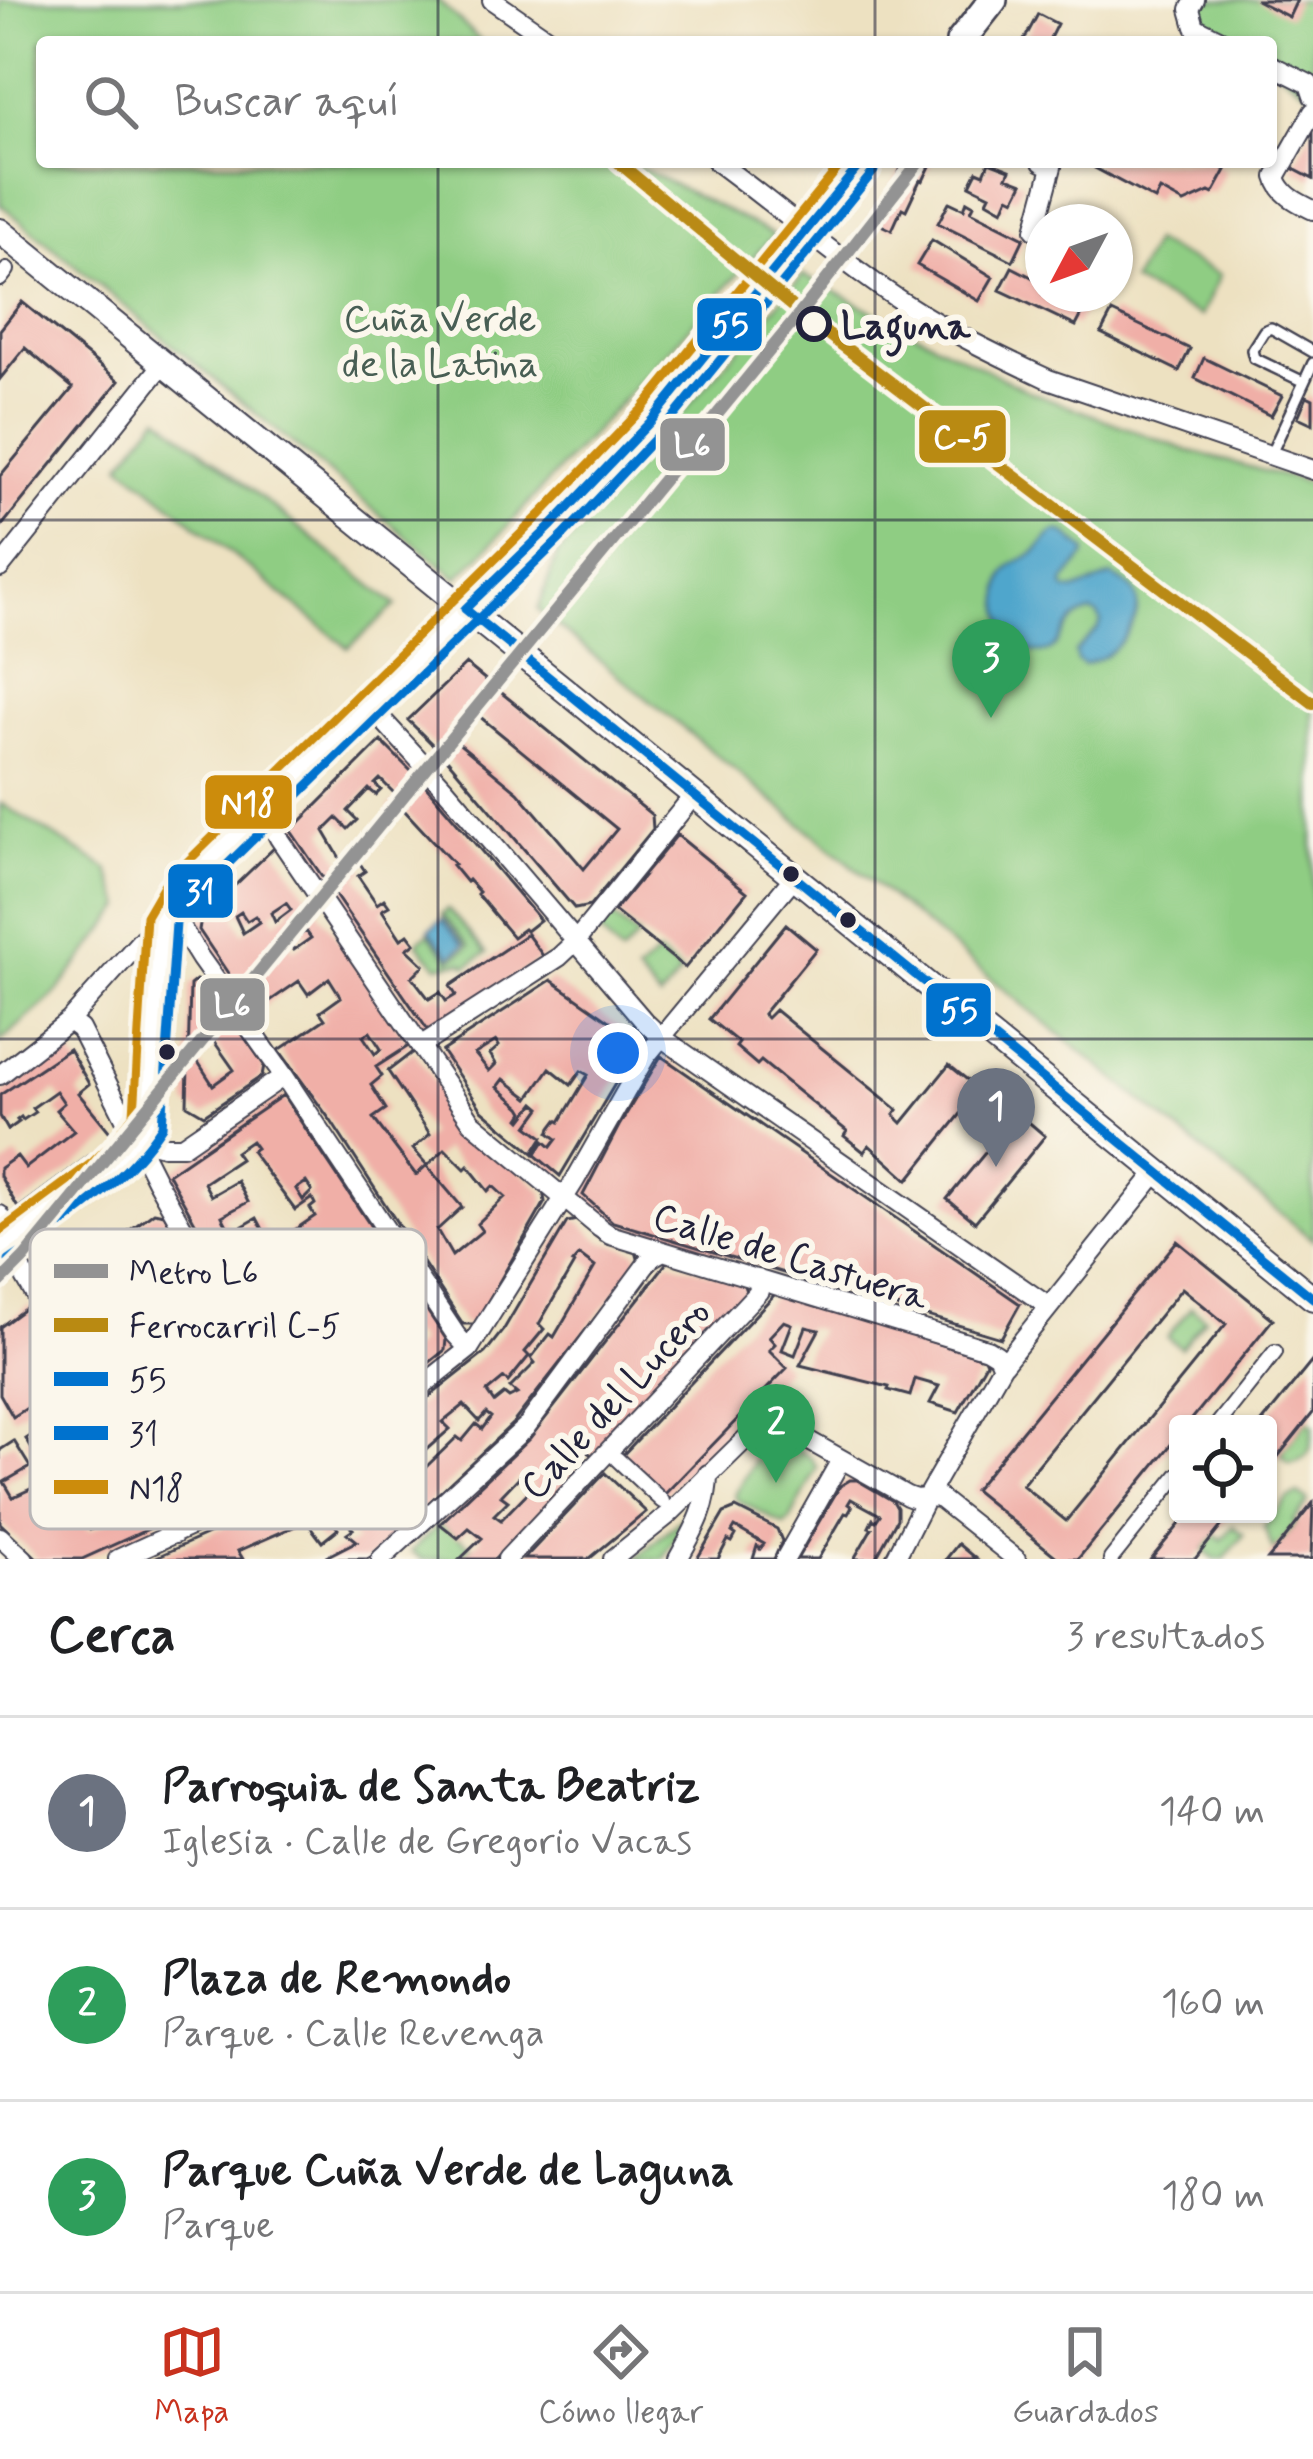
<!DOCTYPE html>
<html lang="es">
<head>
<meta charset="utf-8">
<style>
	body { margin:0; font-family:Mynerve,sans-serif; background:#f6f6f6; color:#202124 }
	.controls { position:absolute; right:36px; bottom:36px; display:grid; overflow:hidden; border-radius:12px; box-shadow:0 3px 9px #0004 }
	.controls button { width:108px; height:108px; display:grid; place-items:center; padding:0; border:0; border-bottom:3px solid #e0e0e0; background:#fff; color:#202124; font:60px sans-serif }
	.compass { position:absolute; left:1025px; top:204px; width:108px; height:108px; border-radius:50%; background:#fff; box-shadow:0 3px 9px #0004; rotate:229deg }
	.you { position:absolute; left:618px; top:1053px; width:42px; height:42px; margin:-30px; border:9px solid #fff; border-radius:50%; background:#1a73e8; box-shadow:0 0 0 18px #1a73e833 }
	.badge { display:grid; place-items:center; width:78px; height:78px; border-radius:50%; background:#c8321e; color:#fff; font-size:39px; font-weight:700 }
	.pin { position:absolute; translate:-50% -99px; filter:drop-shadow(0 3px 6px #0008) }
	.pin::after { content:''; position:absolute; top:63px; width:42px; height:36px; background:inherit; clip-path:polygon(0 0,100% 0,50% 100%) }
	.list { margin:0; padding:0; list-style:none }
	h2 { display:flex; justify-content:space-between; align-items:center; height:156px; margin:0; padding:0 48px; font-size:51px }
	h2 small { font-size:39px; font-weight:400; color:#757577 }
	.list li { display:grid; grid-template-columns:78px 1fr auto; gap:36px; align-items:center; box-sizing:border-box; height:192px; padding:0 48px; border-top:3px solid #e0e0e0 }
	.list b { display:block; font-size:45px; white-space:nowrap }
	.list p { margin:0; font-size:39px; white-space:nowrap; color:#757577 }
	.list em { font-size:39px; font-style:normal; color:#757577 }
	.icon { flex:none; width:66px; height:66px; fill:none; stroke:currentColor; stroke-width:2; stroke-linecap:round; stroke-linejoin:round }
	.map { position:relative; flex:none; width:1313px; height:1559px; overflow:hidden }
	.search { position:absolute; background:#fff; box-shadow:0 3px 9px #0004; left:36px; right:36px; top:36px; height:132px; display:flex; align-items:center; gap:30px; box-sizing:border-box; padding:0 42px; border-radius:12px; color:#757577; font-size:45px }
	.sheet { height:732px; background:#fff }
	nav { display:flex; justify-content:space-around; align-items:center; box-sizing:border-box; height:168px; border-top:3px solid #e0e0e0; background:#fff; font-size:33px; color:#757577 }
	nav a { display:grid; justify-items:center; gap:6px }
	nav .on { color:#c8321e }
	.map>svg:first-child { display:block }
</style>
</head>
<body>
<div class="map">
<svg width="1313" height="1559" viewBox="0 0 1313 1559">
	<rect width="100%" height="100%" fill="#fbf7ec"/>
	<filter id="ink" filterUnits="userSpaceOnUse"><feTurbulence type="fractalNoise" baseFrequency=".00833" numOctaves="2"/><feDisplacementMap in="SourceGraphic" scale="24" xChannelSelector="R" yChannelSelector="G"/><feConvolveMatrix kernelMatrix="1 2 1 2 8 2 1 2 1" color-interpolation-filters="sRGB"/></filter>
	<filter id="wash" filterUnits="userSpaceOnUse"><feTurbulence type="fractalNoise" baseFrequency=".004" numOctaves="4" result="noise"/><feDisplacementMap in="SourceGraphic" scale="48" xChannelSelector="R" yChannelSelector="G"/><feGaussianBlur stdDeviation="2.7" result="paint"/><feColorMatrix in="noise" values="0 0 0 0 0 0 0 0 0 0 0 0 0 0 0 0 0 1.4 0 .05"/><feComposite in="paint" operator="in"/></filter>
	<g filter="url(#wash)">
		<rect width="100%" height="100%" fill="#ede1c1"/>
		<path fill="#8fcd83" stroke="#58785f" stroke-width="3" d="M0,0H437L482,42H42V162H629L774,235L481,555L457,578L0,204Z
			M1195,0H1313V96L1271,65V42H1225L1195,27Z
			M1153,242L1220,275L1201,316L1132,282Z
			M803,275L1028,391L1186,450L1313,484V1240L538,610L557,555Z
			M159,416L396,605L348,648L121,464Z
			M0,803L108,869L123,907L56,993L0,1042Z
			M448,909L487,953L467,966L463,962L438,966L417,943L428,933L451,960L469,946L442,914Z
			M610,915L638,937L621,955L598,930Z
			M658,954L681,973L660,999L637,973Z
			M1191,1307L1205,1318L1181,1348L1167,1337Z
			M1308,1420L1313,1425C1311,1448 1313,1457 1290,1463L1282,1456L1284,1450Z
			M772,1435L810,1457L817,1468L790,1521L784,1525L736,1499L735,1495L768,1436Z
			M1298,1494L1307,1500V1504L1293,1521L1296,1524L1274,1552L1264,1527L1287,1499Z
			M692,1509L663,1559H635Z
			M440,1524L472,1547L460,1559H422L411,1551Z
			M1233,1526L1244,1535L1224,1559H1215L1203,1549L1215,1534L1222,1540Z"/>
		<path fill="#50a6cc" stroke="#396484" stroke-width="3" d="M1056,531L1065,533L1086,551L1085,556L1065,581L1064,587L1067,590L1074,591L1112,576C1120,581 1133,586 1136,596C1144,616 1120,647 1103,657C1097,660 1090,662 1084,665L1077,661L1075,652L1098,629L1101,622L1098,615L1092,612C1060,618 1064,650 1044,652C1007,658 991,599 1006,572C1014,559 1026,560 1037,551C1044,544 1046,536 1056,531Z
			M442,919L464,945L451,956L429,930Z"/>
		<g id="blocks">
			<path fill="#f0afa7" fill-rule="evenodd" d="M1256,0H1297L1289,17Z
				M1038,14L1057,24L1048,42H1023Z
				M1313,128V179L1292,168Z
				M907,162H932L923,181L920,180L906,210L902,208L892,230L870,220L881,198L886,201L900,170L903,172Z
				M989,162L1010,170L1007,177L1023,183L1015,199L1009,196L1003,210L987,201L990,195L970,185L977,171L984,174Z
				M1098,162H1211L1226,170L1213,194L1209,192L1184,203L1160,190L1155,200L1095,168Z
				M967,201L974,205L971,211L1024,238L1013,261L938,223L949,202L964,209Z
				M932,240L993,277L979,301L917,265Z
				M1012,267L1043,283V294H1072L1071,296L1087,305L1076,326L1000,290Z
				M22,302L119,381L0,528V476L73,388L25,348L0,379V330Z
				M1112,312L1190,349L1179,371L1101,333Z
				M1204,358L1282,396L1271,416L1195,378Z
				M1307,396L1313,399V424L1298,417Z
				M466,664L652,815L653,829L590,906L575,909L448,760L408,720ZM468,707L617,829L584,869L518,792L445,732Z
				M381,741L426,786L540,920L526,931L524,929L513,937L477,894L479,892L468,880L466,882L452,865L454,864L403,809L396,816L388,808L399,798L380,779L375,784L381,790L376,795L369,789L348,811L357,820L348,829L337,818L324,831L347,870L359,862L365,871L358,876L377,904L384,899L389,906L382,910L401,939L408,934L415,943L407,949L424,965L412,977L429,999L440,992L446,1001L456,995L450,986L527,934L544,957L429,1032L291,831Z
				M677,835L747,892L685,968L614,911Z
				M275,847L410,1045L376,1067L382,1076L371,1085L386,1109L373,1118L416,1175L427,1165L413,1149L430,1134L388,1071L414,1051L454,1111L469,1128L543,1191L545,1202L475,1324H463L331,1121L279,1050L325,1019L320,1012L341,997L329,978L308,994L299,981L254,1012L199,930L201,918ZM286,903L291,910L275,922L271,913ZM241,912L247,921L255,916L259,922L243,933L235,916ZM306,931L311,938L294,950L289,943ZM370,1032L381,1049L375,1054L363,1036ZM445,1149L465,1169L468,1166L488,1191L493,1186L505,1197L477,1224L482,1231L452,1256L437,1230L462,1207L427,1166Z
				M786,924L816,949L763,1014L767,1018L775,1010L898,1110L894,1115L902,1123L949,1065L980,1090L908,1180L869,1145L864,1152L844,1136L847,1131L761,1061L757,1065L736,1047L739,1043L709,1019Z
				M196,980L203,983L232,1027L236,1025L264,1065L262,1076L204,1115L187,1105L190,985ZM213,1040L234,1070L213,1085L193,1054Z
				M551,980L640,1042L560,1176L535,1155L544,1141L551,1147L557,1139L549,1133L551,1128L557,1120L560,1122L588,1075L581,1071L571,1085L550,1068L529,1098L504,1079L498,1087L521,1107L524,1112L520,1118L522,1120L535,1103L541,1108L528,1126L543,1137L533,1153L482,1110L442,1051ZM496,1041L499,1046L490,1054L496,1064L489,1071L475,1054Z
				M69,1049L89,1084L78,1093L114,1137L18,1208L0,1176V1168L17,1156L26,1168L74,1131L56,1110L64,1103L56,1091L32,1108L35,1112L23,1120L21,1117L17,1120L19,1122L8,1130L0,1116V1095Z
				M661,1056L1020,1304L1001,1338L613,1222L583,1195L619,1126Z
				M283,1095L446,1339L445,1350L328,1444L317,1443L246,1315L250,1312L238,1290L234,1292L168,1174ZM251,1141L256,1148L251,1151L295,1210L312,1198L315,1204L310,1208L315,1216L248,1262L241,1252L267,1237L257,1218L231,1233L222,1216L248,1202L237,1181L211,1196L204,1183L240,1159L235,1152ZM306,1182L312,1191L303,1200L296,1189ZM314,1239L325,1261L356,1356L320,1378L300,1343L297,1345L283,1321L287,1318L274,1296L287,1288L278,1274L274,1276L270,1268ZM398,1328L405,1339L413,1334L419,1343L405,1353L392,1333Z
				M1018,1113L1045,1136L975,1222L947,1199Z
				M154,1212L164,1214L301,1461L178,1516L136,1443L150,1439L142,1424L128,1428L48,1291ZM112,1323L125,1347L117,1353L103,1329ZM181,1387L193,1408L169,1415L171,1423L189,1418L191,1422L173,1426L175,1434L169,1436L157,1411L159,1410L151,1400ZM249,1414L263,1446L270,1443L271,1446L255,1456L246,1437L241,1440L239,1435L224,1441L234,1465L223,1470L215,1451L210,1454L208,1447L221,1441L213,1426ZM192,1456L203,1480L184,1484L183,1482L190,1479L181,1462Z
				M577,1220L601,1241L636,1251L639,1262L513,1423L374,1555L367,1559H322L357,1541L347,1533L353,1529L331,1506L322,1512L327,1514L338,1529L322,1542L304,1518L300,1524L238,1551L243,1559H152L282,1501L285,1506L316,1486L485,1353L504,1329L567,1222ZM579,1255L595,1267L554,1337L550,1334L531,1358L535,1363L510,1388L517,1394L509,1398L504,1394L494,1402L487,1392L504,1378L508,1382L529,1356L525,1352L544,1329L539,1324L574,1264L572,1263ZM464,1405L479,1421L486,1413L491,1417L482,1429L476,1424L462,1441L457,1437L396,1496L402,1503L378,1517L373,1511L396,1496L385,1486L400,1472L391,1462L411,1446L419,1456L450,1429L443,1422Z
				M1177,1241L1273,1319L1188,1424H1178V1436L1078,1559H1059L974,1490ZM1182,1288L1226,1324L1066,1521L1022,1485Z
				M668,1261L743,1283L747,1294L593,1456L569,1439L566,1441L559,1436L556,1442L562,1447L548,1462L554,1466L560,1459L577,1472L495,1559H460L482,1538L469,1528L458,1538L440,1524L530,1438ZM520,1476L534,1486L501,1520L494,1515L508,1501L501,1496Z
				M776,1293L984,1358L986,1363L958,1412L930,1403L939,1386L915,1379L910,1396L888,1390L889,1387L800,1365L819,1330L806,1327L795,1355L782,1350L792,1324L784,1321L769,1337L775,1344L769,1350L787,1368L662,1497L620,1458Z
				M30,1305L157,1525L82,1559H38L0,1523V1450L14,1441L30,1467L4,1482L13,1497L50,1480L26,1439L62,1416L49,1394L13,1417L0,1394V1327ZM94,1459L101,1472L84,1482L75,1468ZM110,1488L124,1514L90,1530L81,1520L99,1510L92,1498Z
				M1313,1360V1413L1268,1469V1424H1261Z
				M605,1473L646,1512L589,1559H524Z
				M850,1480H857L893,1501L897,1508V1519L875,1559H854L872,1528L869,1527L873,1519L876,1521L880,1515L851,1499L848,1504L852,1507L848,1514L845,1513L818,1559H797L840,1486Z
				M1313,1503L1311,1559H1268L1274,1552Z
				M736,1508L777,1529L782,1541L774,1559H753L757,1546L760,1549L764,1544L735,1527L732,1532L736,1535L732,1542L728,1540L718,1559H697L724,1513Z
				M1188,1514H1231L1195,1559H1151Z
				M958,1544L976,1559H946Z"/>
		</g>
	</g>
	<g filter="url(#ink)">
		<use href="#blocks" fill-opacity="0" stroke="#403f4f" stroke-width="3"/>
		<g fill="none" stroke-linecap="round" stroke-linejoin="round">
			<g stroke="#403f4f" stroke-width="14">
				<path id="service" d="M1304,382L1254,358L1252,350L1264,331L1271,328L1313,352
					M1270,456L1313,363"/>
			</g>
			<g stroke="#403f4f" stroke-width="18">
				<path id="pedestrian" d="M0,279L7,270
					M1218,1424L1275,1352
					M617,1459L662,1501
					M1111,1559L1178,1475"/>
			</g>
			<g stroke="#403f4f" stroke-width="22">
				<path id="minor" d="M492,0L553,42
					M1195,0L1190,9L1195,27L1225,42
					M1271,65L1309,84L1313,96
					M1313,112L1276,177C1281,195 1297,202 1313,210
					M717,162C780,208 837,259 901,301C947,331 999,356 1048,379L1313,470
					M1035,230L1052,167L1042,162
					M0,568L163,364
					M368,704L444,787L644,1021L661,1037L1048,1306
					M264,808L279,838L472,1122L600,1228L610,1235L987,1349L997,1355L1002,1366
					M176,899L177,921L200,958L284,1076L456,1335L469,1349
					M69,1021L80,1029L156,1180L318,1468
					M420,1046L559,957L575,942L694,795
					M0,1075L69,1021L161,918
					M138,1139L163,1146H182L284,1076
					M0,1215L25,1277L169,1530L175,1534
					M0,1537L24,1559
					M118,1559L318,1468L469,1349L574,1182L646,1056L794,877
					M381,1559L526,1427L651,1258L663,1251
					M507,1559L759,1291L758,1279
					M613,1559L668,1515L762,1423L772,1420L907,1496L915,1499L938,1497L1016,1559
					M678,1559C694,1530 708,1508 708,1474
					M785,1559L841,1460
					M895,1559L926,1498L1002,1366L1157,1172"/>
			</g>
			<g stroke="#403f4f" stroke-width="28">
				<path id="tertiary" d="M0,231L1313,1298"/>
			</g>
			<g stroke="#403f4f" stroke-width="32">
				<path id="secondary" d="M960,42L993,0
					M0,1249C46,1217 123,1167 149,1119L161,918L176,894L552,525L652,420L862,162"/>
			</g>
			<use href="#service" stroke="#fff" stroke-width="9"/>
			<use href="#pedestrian" stroke="#fff" stroke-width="14"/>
			<use href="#minor" stroke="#fff" stroke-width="18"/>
			<use href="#tertiary" stroke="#fff" stroke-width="24"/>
			<use href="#secondary" stroke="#fff" stroke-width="27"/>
			<g stroke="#fbf7ec" stroke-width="18">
				<path id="bus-1" d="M465,609L1313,1298
					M465,609L552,525L652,420L862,162"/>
			</g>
			<g stroke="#fbf7ec" stroke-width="18">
				<path id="bus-2" d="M9,1261C65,1222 124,1184 162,1126L176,923L188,903L563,536L663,430L874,171"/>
			</g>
			<g stroke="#fbf7ec" stroke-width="18">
				<path id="bus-3" d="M0,1231L93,1162L110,1145L134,1114L146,916L164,885L541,514L641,410L843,162"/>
			</g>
			<use href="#bus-1" stroke="#0072ce" stroke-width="9"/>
			<use href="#bus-2" stroke="#0072ce" stroke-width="9"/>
			<use href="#bus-3" stroke="#cc8c0c" stroke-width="9"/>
			<g stroke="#fbf7ec" stroke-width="21">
				<path id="rail-1" d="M618,162L801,314L1313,703"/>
			</g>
			<use href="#rail-1" stroke="#b98a12" stroke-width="12"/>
			<g stroke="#fbf7ec" stroke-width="21">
				<path id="metro-1" d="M0,1282L24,1258L794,321L919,162"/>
			</g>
			<use href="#metro-1" stroke="#939393" stroke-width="12"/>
		</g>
	</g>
	<path fill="none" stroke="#22223b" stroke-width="3" stroke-opacity="0.55" d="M438,0V42M875,0V42M438,162V1559M875,162V1559M0,520H1313M0,1039H1313"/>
	<circle fill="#fbf7ec" stroke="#22223b" stroke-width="6" cx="814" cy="324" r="15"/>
	<g fill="#22223b" stroke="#fbf7ec" stroke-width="4.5">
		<circle cx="791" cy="874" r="10"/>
		<circle cx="848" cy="920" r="10"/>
		<circle cx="167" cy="1052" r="10"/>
	</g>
	<g text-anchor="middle" stroke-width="12" stroke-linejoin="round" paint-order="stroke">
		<g font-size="39" fill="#485e54" stroke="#fbf7ec">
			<text x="440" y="331">Cuña Verde<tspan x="440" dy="45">de la Latina</tspan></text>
		</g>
		<g font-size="39" font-weight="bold" fill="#22223b" stroke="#fbf7ec" text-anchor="start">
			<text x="841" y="338">Laguna</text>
		</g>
		<g font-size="39" fill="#22223b" stroke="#fbf7ec">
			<text transform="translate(791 1255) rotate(17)" y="14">Calle de Castuera</text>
			<text transform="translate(614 1398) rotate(-47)" y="14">Calle del Lucero</text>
		</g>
	</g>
	<rect x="30" y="1229" width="396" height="300" rx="18" fill="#fbf7ec" stroke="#bab7b7" stroke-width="3"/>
	<rect x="54" y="1264" width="54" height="14" fill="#939393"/>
	<rect x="54" y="1318" width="54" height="14" fill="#b98a12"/>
	<rect x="54" y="1372" width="54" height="14" fill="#0072ce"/>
	<rect x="54" y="1426" width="54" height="14" fill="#0072ce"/>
	<rect x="54" y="1480" width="54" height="14" fill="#cc8c0c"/>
	<g font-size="33" fill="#22223b">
		<text x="129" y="1283">Metro L6</text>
		<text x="129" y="1337">Ferrocarril C-5</text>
		<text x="129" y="1391">55</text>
		<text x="129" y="1445">31</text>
		<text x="129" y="1499">N18</text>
	</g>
	<g stroke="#fbf7ec" stroke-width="4.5">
		<rect x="695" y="296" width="69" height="57" rx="12" fill="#0072ce"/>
		<rect x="917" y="408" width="91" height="57" rx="12" fill="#b98a12"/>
		<rect x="658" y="416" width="69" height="57" rx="12" fill="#939393"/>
		<rect x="203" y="773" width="91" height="58" rx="12" fill="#cc8c0c"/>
		<rect x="166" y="862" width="69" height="58" rx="12" fill="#0072ce"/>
		<rect x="198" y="976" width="69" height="57" rx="12" fill="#939393"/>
		<rect x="924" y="981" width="69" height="58" rx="12" fill="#0072ce"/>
	</g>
	<g font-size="33" text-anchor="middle" font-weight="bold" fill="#fff">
		<text x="730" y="336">55</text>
		<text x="962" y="448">C-5</text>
		<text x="692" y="456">L6</text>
		<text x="248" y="814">N18</text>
		<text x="200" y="903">31</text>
		<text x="232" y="1016">L6</text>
		<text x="959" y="1022">55</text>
	</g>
</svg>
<div class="controls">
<button><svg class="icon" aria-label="locate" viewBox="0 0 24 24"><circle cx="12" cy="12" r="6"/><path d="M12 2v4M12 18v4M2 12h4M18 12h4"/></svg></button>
</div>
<svg class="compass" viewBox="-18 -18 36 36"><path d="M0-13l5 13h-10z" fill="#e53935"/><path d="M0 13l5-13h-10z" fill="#757577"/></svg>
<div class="you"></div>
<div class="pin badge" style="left:996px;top:1167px;background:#6b7280">1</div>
<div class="pin badge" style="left:776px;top:1483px;background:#2e9e5b">2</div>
<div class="pin badge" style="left:991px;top:718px;background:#2e9e5b">3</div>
<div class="search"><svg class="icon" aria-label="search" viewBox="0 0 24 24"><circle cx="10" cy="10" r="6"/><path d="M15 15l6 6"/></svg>Buscar aquí</div>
</div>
<section class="sheet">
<h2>Cerca<small>3 resultados</small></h2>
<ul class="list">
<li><span class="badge" style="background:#6b7280">1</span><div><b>Parroquia de Santa Beatriz</b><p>Iglesia · Calle de Gregorio Vacas</p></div><em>140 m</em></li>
<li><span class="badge" style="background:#2e9e5b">2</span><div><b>Plaza de Remondo</b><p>Parque · Calle Revenga</p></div><em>160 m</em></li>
<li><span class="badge" style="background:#2e9e5b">3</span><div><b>Parque Cuña Verde de Laguna</b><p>Parque</p></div><em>180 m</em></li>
</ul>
</section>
<nav>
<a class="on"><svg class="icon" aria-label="map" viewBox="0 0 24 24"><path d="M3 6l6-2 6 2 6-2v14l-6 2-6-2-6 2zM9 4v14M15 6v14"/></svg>Mapa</a>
<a><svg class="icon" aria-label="directions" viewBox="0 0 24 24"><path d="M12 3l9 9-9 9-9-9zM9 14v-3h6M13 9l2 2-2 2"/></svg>Cómo llegar</a>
<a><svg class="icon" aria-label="saved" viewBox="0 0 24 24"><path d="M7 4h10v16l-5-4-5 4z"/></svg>Guardados</a>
</nav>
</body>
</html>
